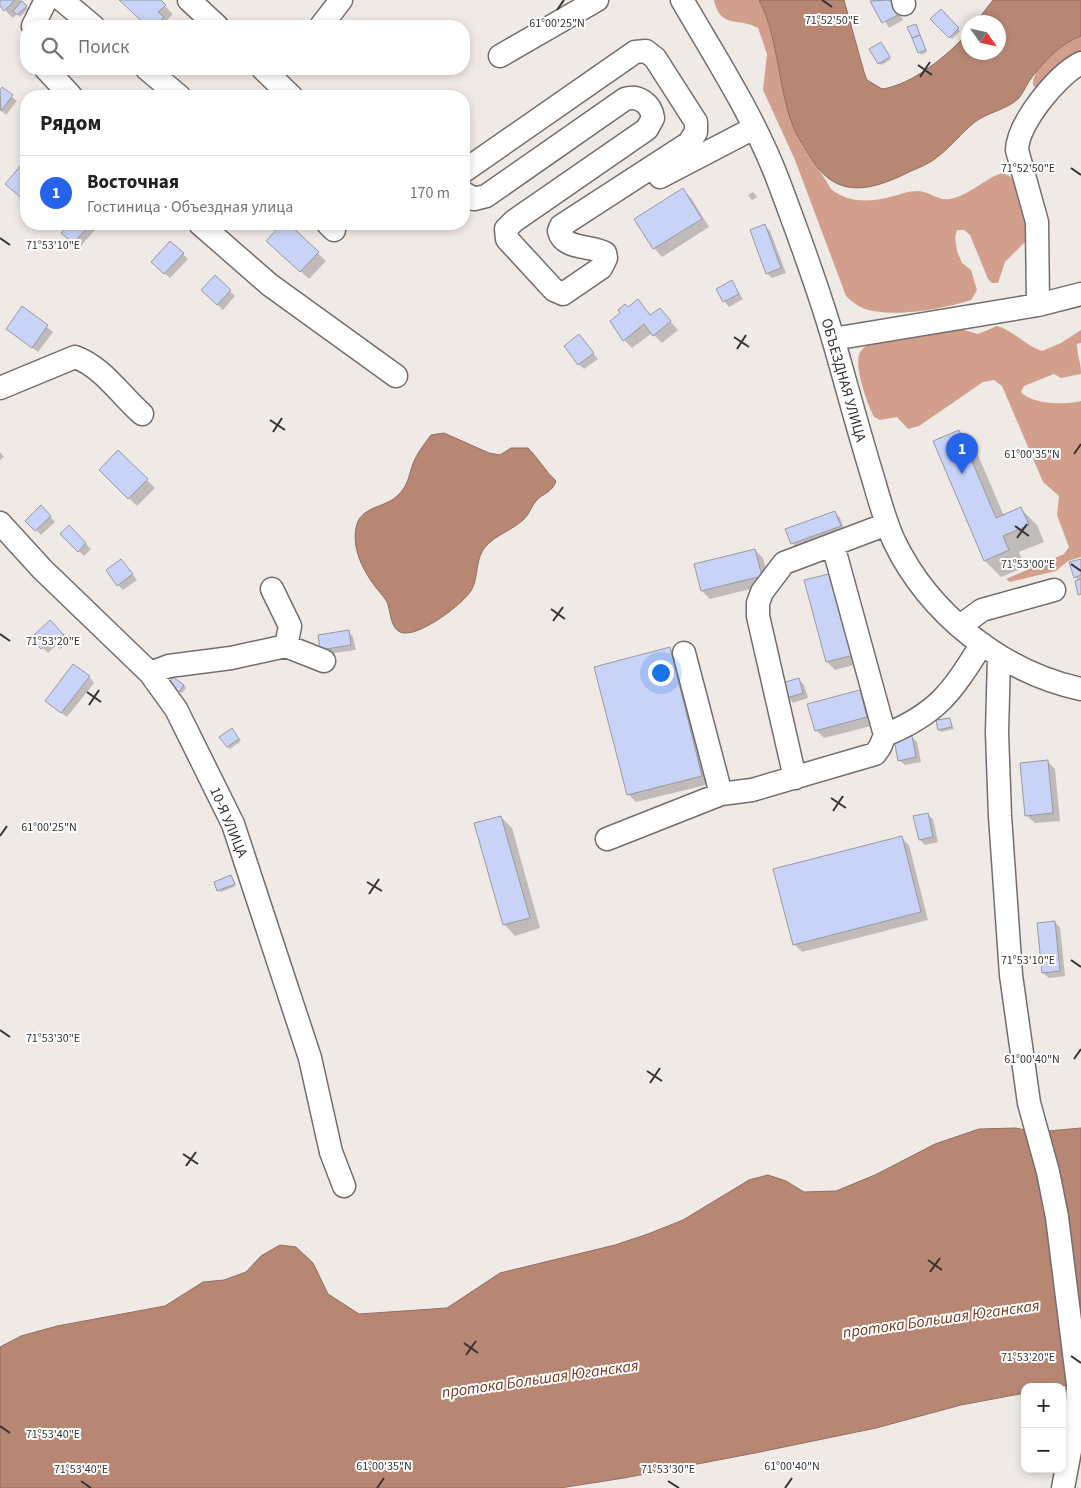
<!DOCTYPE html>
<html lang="ru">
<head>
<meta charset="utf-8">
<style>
	body { margin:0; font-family:"Source Sans 3",sans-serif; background:#f6f6f6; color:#202124 }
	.controls { position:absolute; right:15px; bottom:15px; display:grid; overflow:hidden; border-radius:10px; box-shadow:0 2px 8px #0003 }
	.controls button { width:45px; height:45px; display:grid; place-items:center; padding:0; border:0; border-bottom:1px solid #e0e0e0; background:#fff; color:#202124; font:25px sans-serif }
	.compass { position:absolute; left:961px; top:15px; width:45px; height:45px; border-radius:50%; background:#fff; box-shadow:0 2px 8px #0003; rotate:124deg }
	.you { position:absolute; left:660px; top:672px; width:18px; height:18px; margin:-12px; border:4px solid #fff; border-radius:50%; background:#1a73e8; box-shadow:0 0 0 8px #1a73e833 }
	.badge { display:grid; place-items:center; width:32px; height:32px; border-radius:50%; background:#2563eb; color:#fff; font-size:16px; font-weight:700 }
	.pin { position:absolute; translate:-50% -41px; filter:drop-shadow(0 1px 2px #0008) }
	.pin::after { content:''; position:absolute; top:26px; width:18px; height:15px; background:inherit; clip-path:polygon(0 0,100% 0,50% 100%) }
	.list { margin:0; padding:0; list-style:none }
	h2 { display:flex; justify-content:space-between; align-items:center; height:65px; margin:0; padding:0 20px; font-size:21px }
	h2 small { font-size:16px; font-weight:400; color:#757577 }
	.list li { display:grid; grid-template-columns:32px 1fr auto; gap:15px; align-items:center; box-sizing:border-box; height:75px; padding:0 20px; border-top:1px solid #e0e0e0 }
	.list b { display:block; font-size:19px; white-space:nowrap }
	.list p { margin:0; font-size:16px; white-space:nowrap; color:#757577 }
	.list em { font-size:16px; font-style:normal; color:#757577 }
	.icon { flex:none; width:28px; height:28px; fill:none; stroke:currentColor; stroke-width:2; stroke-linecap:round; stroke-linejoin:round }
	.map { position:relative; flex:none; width:1081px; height:1488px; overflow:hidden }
	.search { position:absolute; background:#fff; box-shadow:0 2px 8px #0003; left:20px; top:20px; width:450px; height:55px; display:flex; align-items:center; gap:12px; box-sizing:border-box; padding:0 18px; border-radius:20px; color:#757577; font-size:19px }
	.panel { position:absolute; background:#fff; box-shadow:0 2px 8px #0003; left:20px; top:90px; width:450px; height:140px; border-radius:20px }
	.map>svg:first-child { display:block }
</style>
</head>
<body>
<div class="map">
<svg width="1081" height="1488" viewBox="0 0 1081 1488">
	<rect width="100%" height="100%" fill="#f0eae7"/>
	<path fill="#d19f8b" d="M714,0H759C779,41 779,87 795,130C803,151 820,169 831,189C849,204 873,202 894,196C901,194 909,191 917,191C929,191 938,201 950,199C970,195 984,179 1002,173L1010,176L1015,183L1029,227L1025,242L1005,262L998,283H992L988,279L970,235L964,230H957L955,237L957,251L962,263L971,270L977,290L971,300C944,309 892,318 865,309C857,306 851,301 846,296L795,160L763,90L767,54L758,28C738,17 720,29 714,0Z
		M1081,36V53L1043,86L1036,88L1033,85C1032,66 1064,42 1081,36Z
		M997,326C1014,331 1025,345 1042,351L1061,343L1081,330V343L1077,344C1077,355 1081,362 1081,374L1061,378L1054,374L1024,386L1021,392C1033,405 1065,405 1081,401V557L1068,561L1056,571L1010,582L1006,579L1064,554L1069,547L1057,515L1059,496L1043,482L1002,386L994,380L983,382L919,426L908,429L897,417L880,420L874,417C867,403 855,370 859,355C861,348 868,345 873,342L961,329L978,334Z"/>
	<path fill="#b78774" stroke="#906e60" d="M759,0H844L864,72L867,80L882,89C912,85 948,55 968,33V52H998V22H976L993,0H1081V36C1059,44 1041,64 1028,83C1025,88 1022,95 1018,99C1006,110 988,112 975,122C961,133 950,148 936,158C927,165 918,168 909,172C873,190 838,200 813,161C807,152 800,141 795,131C777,89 780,41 759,0Z
		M444,433L489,453L500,455L511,448H528C539,459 545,471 556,481C552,493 543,493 536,501C531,507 529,515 523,520C512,530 496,535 486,546C475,558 479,575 472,589C465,603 416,640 400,632C390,627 391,612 387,602C385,598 381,594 378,590C364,573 350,547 357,524C362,507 385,507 396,497C411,484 408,472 416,457C420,449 426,442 431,435Z
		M1015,1128L1037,1132L1081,1128V1385L1025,1387V1393L961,1405L876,1428L755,1453L624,1478L560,1488H0V1347L21,1336L57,1326L165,1306L203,1282L224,1280L246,1272L261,1256L280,1245L296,1247L313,1263L328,1294L359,1314L447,1308L500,1273L615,1245L648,1234L683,1220L749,1180L768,1175L786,1181L804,1192L836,1191L875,1175L935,1144L979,1129Z"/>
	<path fill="#0003" d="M0,0H21L28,9L20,17L17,14L13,18L0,5Z
		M120,0H159L173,14L166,21L171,26H148Z
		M874,0H892L903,20L889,28L872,1Z
		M941,11L960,31L952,39L932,19Z
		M916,25L927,52L921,55L909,28Z
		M883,46L891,59L882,65L879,63Z
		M2,89L17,101L6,115L0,110V92Z
		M683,190L691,198L709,227L662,257L654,248L636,219Z
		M753,192L757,197L752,200L748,195Z
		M71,224H91L96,229L79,248L63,233Z
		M284,224H287L326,261L309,279L268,241Z
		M765,226L770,231L786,273L772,278L767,273Z
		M183,254L188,259L170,278L158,267Z
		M215,277L235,296L223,310L202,290Z
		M732,282L743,299L729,307L724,301Z
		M638,301L652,316L660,309L678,330L662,343L652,333L632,348L624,340L622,313Z
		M22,308L53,332L38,352L7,329Z
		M584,341L598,359L584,369L579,364Z
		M959,431L975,448L1004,516L1021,509L1037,525L1044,542L1019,552L1025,567L1001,577L985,561Z
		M0,452L4,457L0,460Z
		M118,452L155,488L137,506L101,470Z
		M41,507L55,522L41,535L27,521Z
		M835,513L840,518L845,531L797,548L792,543Z
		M69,527L91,549L84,556L62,534Z
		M755,550L763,558L770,584L710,599L702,591Z
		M1081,561V595L1079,581L1075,577Z
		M126,566L137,580L123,590L118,585Z
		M806,581L861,663L835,670L827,662Z
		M50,622L68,641L60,649L56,645L48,653L33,638Z
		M348,631L353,637L356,650L327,654L321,649Z
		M669,649L678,657L710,784L636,802L628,794Z
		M89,677L94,683L67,717L52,706Z
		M799,679L804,685L808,698L793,703L788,697Z
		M184,685L186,688L182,693L172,687Z
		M860,691L868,699L875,725L824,738L816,730Z
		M950,719L954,729L941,732L939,730Z
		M234,732L241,741L230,749L228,747Z
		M912,737L917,742L921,762L905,765L899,760Z
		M1047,761L1055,769L1060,821L1035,823L1026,815Z
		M927,814L933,819L938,842L925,845L920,840Z
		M501,817L512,828L540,928L515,936L504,924Z
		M901,837L909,845L928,920L802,952L794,944Z
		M231,877L236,886L221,892L218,890Z
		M1054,922L1060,927L1065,976L1049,978L1043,973Z"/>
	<path fill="#c9d3f8" stroke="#98999f" d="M0,0H15L4,11L0,6Z
		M119,0H161L166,5L158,12L164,17L155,26H147Z
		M890,0L898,15L882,23L870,1Z
		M22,1L27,6L17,15L13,11Z
		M941,9L959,28L949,38L930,19Z
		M916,24L920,35L912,38L907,27Z
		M920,35L926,50L918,53L912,38Z
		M881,42L890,57L878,64L869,49Z
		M2,87L13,95L1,111L0,90Z
		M22,164L26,168V202L5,184Z
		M683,188L702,219L653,249L634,219Z
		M69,224H91L73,243L61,233Z
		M282,224H289L319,252L300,272L266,241Z
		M765,224L781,268L766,274L750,230Z
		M170,241L184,253L164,274L151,262Z
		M215,275L231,290L217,305L201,290Z
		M732,280L739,294L723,302L716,289Z
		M638,299L650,315L660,308L671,321L653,336L644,324L623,341L610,321L620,313L618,310L625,304L628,307Z
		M22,306L48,325L32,348L6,329Z
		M579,334L594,353L578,365L564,346Z
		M959,430L996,518L1021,507L1029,525L1003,536L1009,550L984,561L933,441Z
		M118,450L148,479L128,499L99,470Z
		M41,505L51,516L35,531L25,521Z
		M835,511L841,526L791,544L785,529Z
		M69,525L86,543L78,552L60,534Z
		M755,549L762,576L701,591L694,564Z
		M121,559L133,574L117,586L106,570Z
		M1081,559V575L1074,578L1069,562Z
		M833,573L854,655L826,662L804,580Z
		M1081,579V594L1078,595L1075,581Z
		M50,620L64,635L54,645L50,641L41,649L31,638Z
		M349,630L351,645L320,650L318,635Z
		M670,647L702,776L627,795L594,667Z
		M73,664L90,676L61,713L45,701Z
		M173,677L184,685L179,692L168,685Z
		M799,678L803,693L787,698L782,683Z
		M860,690L867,717L815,731L807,704Z
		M950,718L952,727L938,730L936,720Z
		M232,728L239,739L227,747L219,737Z
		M912,736L916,757L898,761L894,739Z
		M1048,760L1053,813L1025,816L1020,763Z
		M928,813L933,837L919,840L913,816Z
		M501,816L530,918L503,925L474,823Z
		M902,836L921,912L793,945L773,869Z
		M231,875L235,884L217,891L214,882Z
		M1055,921L1060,971L1042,973L1037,923Z"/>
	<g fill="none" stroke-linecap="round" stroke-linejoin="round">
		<g stroke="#736e6c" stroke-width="25">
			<path id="minor" d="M62,0L93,26
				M189,0L217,26
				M682,0C716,58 754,117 778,180C798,233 818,287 834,342C847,387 859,433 873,478C879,499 885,521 894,541C929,614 1002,672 1081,689
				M903,0L904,4
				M33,26L46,0
				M321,26L341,0
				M500,56L597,0
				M46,69L71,96
				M147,69L179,96
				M263,69L291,96
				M464,171L635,52L646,51L655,58L696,122V132L689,143L561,226L559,231C563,250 592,245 605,253L606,258L601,268L563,294L554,290L507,239L506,229L514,221L647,129L653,118C651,103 638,95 625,99L486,196L474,199L464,193
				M660,177L754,128
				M200,224L270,285L396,376
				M328,224L334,230
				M1038,305L1081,294
				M833,339L1038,305L1037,222L1017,150C1018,123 1057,75 1081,63
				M0,388L75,357C103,367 121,396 142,414
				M0,523L42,569L150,673L176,709L233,824L310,1058L331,1152L344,1186
				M833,545L885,735
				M960,626L982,610L1054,590
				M286,646L324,661
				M684,653L721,794
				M999,656L997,733L1000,816L1011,975L1029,1103L1048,1172L1057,1217L1078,1385L1076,1419L1063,1488
				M150,673L169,666L231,658L286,646L290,626L272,589
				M795,778L758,616V603L762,592L784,563L887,524
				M607,839L721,794L752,790L875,754L880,747L885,735C939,713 952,691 982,644"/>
		</g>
		<use href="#minor" stroke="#fff" stroke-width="22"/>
	</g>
	<path fill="none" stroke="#353332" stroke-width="2" d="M822,0L832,7M557,10L564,0M918,65L932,75M920,77L930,62M1071,168L1081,175M0,238L10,245M734,337L749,347M737,349L746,335M270,420L285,430M273,432L282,418M1074,454L1081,444M1015,526L1029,536M1017,538L1027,524M1071,564L1081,571M551,609L565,619M553,621L563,607M0,634L10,641M87,692L101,702M89,705L99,690M831,798L846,808M833,811L843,796M0,836L7,826M367,882L382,891M369,894L379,879M1071,960L1081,967M0,1030L10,1037M1074,1059L1081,1049M647,1071L662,1081M650,1083L660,1068M183,1154L198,1164M186,1166L196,1152M928,1260L942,1270M930,1272L940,1258M464,1343L478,1353M466,1355L476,1341M1071,1356L1081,1363M0,1426L10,1433M81,1481L91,1488M668,1481L679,1488M377,1488L384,1478M785,1488L792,1478"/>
	<g text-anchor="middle" stroke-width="4" stroke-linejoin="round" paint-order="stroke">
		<g font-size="15" fill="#353332" stroke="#fff">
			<text transform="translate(844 380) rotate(74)" y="5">ОБЪЕЗДНАЯ УЛИЦА</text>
			<text transform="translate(229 822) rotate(67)" y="5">10-Я УЛИЦА</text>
		</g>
		<g font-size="16" font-style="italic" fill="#76381d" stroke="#fff">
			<text transform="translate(941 1318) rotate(-8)" y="6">протока Большая Юганская</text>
			<text transform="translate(540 1378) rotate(-8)" y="6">протока Большая Юганская</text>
		</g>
	</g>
	<g font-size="12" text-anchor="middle" fill="#353332" stroke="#fff" stroke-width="4" stroke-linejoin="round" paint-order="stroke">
		<text x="832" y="24">71°52'50"E</text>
		<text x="557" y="27">61°00'25"N</text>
		<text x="1028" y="172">71°52'50"E</text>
		<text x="53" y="249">71°53'10"E</text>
		<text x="1032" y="458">61°00'35"N</text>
		<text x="1028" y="568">71°53'00"E</text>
		<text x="53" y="645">71°53'20"E</text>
		<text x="49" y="831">61°00'25"N</text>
		<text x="1028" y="964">71°53'10"E</text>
		<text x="53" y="1042">71°53'30"E</text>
		<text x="1032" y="1063">61°00'40"N</text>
		<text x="1028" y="1361">71°53'20"E</text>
		<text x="53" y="1438">71°53'40"E</text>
		<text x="384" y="1470">61°00'35"N</text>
		<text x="792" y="1470">61°00'40"N</text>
		<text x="81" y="1473">71°53'40"E</text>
		<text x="668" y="1473">71°53'30"E</text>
	</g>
</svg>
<div class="controls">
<button>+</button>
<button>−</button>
</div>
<svg class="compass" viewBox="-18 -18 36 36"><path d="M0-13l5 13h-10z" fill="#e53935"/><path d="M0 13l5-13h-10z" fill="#757577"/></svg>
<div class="you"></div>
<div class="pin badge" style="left:962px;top:474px">1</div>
<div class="search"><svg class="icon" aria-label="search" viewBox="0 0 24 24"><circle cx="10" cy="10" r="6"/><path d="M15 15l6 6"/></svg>Поиск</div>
<section class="panel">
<h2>Рядом<small></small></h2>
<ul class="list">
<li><span class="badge">1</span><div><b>Восточная</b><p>Гостиница · Объездная улица</p></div><em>170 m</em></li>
</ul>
</section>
</div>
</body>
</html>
